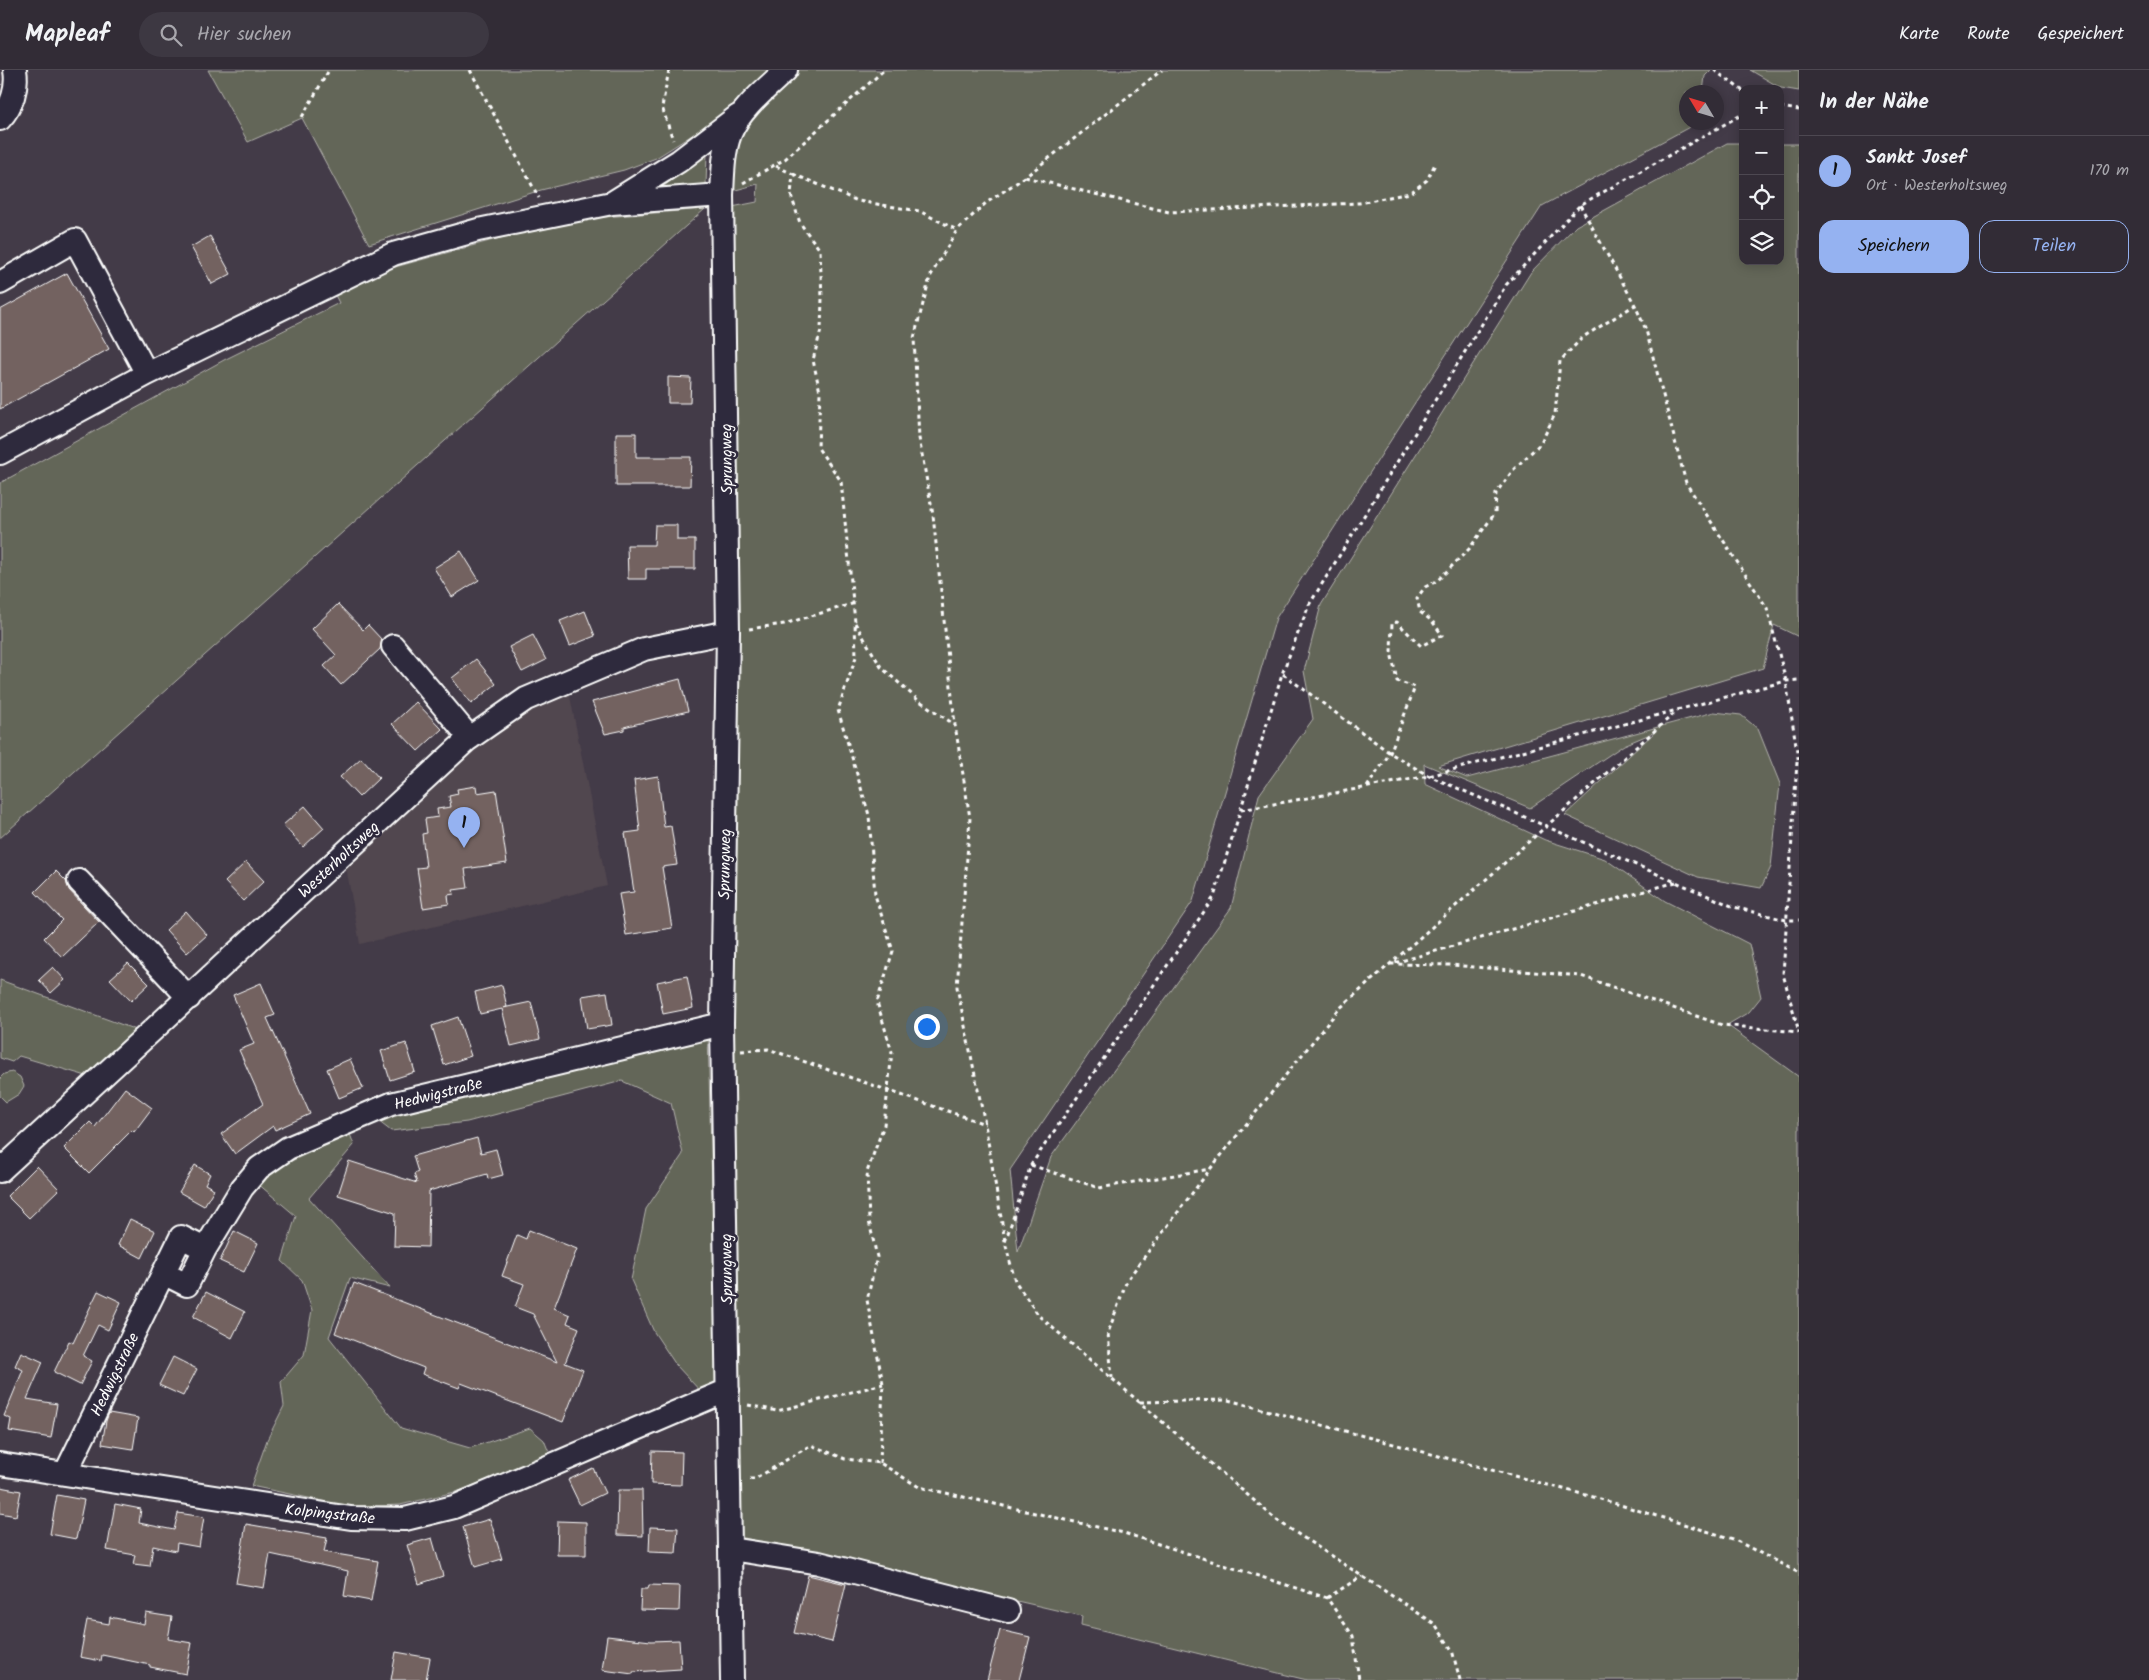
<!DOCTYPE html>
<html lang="de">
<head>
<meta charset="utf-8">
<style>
	body { margin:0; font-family:Kalam,sans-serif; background:#3d3842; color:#f1f3f6 }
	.controls { position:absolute; right:15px; top:15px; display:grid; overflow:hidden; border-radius:10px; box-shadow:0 2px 12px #0003 }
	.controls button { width:45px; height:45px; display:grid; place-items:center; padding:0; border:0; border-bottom:1px solid #4d4851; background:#322c36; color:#f1f3f6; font:25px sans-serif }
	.compass { position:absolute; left:1679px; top:15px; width:45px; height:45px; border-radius:50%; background:#322c36; box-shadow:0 2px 12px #0003; rotate:308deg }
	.you { position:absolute; left:926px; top:956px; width:18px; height:18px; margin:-12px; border:4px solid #fff; border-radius:50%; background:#1a73e8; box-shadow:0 0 0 8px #1a73e833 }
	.badge { display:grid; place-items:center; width:32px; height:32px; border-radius:50%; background:#95b2f1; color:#111; font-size:16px; font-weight:700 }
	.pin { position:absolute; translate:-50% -41px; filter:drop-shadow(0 1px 2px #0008) }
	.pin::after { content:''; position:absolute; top:26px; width:18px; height:15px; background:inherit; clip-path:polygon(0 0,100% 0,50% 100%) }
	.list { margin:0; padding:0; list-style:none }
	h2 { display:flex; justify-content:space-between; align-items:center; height:65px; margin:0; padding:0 20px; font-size:21px }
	h2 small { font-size:16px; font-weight:400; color:#a8a7ad }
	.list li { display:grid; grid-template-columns:32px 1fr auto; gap:15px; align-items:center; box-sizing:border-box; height:70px; padding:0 20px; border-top:1px solid #4d4851 }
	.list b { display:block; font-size:19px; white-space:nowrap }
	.list p { margin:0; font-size:16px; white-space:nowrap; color:#a8a7ad }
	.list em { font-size:16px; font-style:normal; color:#a8a7ad }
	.actions { display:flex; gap:10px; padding:15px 20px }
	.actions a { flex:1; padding:11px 0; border:1px solid #95b2f1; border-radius:15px; text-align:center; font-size:18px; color:#95b2f1 }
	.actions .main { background:#95b2f1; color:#111 }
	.icon { flex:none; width:28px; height:28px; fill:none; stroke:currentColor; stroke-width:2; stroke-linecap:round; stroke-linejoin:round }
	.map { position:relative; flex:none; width:1799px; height:1610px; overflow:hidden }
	header { display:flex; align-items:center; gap:30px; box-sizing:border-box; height:70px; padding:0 25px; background:#322c36; border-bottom:1px solid #4d4851 }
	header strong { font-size:24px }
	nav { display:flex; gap:28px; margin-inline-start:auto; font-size:18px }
	.search { width:350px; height:45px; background:#3d3842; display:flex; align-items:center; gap:12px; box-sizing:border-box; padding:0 18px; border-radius:28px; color:#a8a7ad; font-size:19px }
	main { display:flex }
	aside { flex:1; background:#322c36 }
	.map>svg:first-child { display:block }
</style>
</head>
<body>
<header>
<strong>Mapleaf</strong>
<div class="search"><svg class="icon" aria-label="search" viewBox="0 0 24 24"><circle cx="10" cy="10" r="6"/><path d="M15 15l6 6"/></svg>Hier suchen</div>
<nav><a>Karte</a><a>Route</a><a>Gespeichert</a></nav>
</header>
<main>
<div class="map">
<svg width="1799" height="1610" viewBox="0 0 1799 1610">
	<rect width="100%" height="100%" fill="#433b48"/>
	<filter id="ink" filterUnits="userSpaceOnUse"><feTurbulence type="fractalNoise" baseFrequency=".02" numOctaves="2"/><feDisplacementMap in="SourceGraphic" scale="10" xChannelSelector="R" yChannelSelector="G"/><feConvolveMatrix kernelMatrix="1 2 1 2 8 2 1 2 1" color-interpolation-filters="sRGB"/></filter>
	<g filter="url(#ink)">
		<path fill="#51474f" d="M569,621L607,816L360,874L345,791L510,649Z"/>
		<path fill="#646658" stroke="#b2b2ac" d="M208,0H768L719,48L656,88L624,100L541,120L369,174L302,48L248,72Z
			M795,0H1711L1705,6L1703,22H1686V52L1697,53L1542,136L1276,548L1193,831L1010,1100L1018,1182L1051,1087L1231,838L1259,725L1313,649L1304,601L1321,535L1531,202L1576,156L1727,73H1743V191H1780V74H1799V567L1774,555L1763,598L1438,696L1467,708L1714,642L1741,645L1758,659L1780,714L1771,797L1761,818L1698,807L1565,745L1655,662L1624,675L1530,738L1424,694L1425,714L1545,770L1605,789L1665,831L1749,874L1761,927L1749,942L1727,955L1799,1007V1610H1307L1081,1555L1082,1546L740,1467L729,988L732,137L757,132L758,114L732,121L736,64Z
			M1750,0H1799V21L1781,18Z
			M707,82L706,117H663Z
			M705,139L0,768V413L224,290L339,233L330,215L551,154L604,147Z
			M0,910L150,965L100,1010L19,986L12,992L0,988Z
			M708,963L717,1317L702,1323L676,1295L654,1262L631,1210L646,1139L683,1084L671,1033L622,1011L467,1052L391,1061L378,1051L411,1036Z
			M12,1002L20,1007L24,1016L19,1024L6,1032L0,1026V1008L4,1004Z
			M350,1064L354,1075L309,1128L390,1218L350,1208L329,1267L401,1358L470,1378L530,1358L544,1370L550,1385L459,1421L400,1435L352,1437L251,1416L267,1370L284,1336L281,1312L304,1285L312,1240L302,1210L282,1191L296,1146L257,1113L276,1098Z"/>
		<path fill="#736260" stroke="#fff" d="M210,166L231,204L212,214L191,177Z
			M67,203L109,279L0,339V240Z
			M668,307L691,308L690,333H668Z
			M616,363H636V387H691L690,416H616Z
			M655,455H677V470H695V499H646V509H628L627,475H654Z
			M461,481L479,510L452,527L434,498Z
			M338,534L363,560L368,555L382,570L380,579L341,615L324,596L336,585L312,559Z
			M585,541L595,566L570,576L560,551Z
			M533,565L546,590L522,602L509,577Z
			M476,589L496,614L471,634L452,608Z
			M680,609L688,641L624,657V660L605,664L592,632Z
			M416,632L442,659L418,681L392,654Z
			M361,688L379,708L359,727L340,707Z
			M658,706L664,757L671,756L677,795L662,797L672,858L626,865L619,824L634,822L625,763L640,761L634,710Z
			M476,716L477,723L496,720L507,793L465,799L468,818L453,820L454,824L448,825L449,834L423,838L417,798L426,797L422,764L427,763L425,749L438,747L437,739L451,737L449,726L458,724L457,719Z
			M305,736L324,758L303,777L283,755Z
			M246,792L264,811L243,831L225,812Z
			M56,801L66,811L69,820L99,852L62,887L44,868L62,850L35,822Z
			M186,841L207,865L187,883L166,860Z
			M128,893L149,914L131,931L110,909Z
			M53,897L65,910L51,923L39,910Z
			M687,906L693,938L663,944L657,912Z
			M261,913L275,945L267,948L310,1044L275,1060L273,1056L235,1084L221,1064L263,1034L239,980L254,974L233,925Z
			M502,915L507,937L503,938L531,932L540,969L511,976L502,939L480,944L475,922Z
			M607,922L612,955L587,959L582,926Z
			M458,947L471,986L444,995L432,956Z
			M406,973L415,1002L390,1010L381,981Z
			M350,989L363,1018L339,1028L327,999Z
			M125,1018L152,1038L134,1062L132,1060L89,1103L64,1078L90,1052L95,1057Z
			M477,1068L481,1083L496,1079L503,1105L488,1109L487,1104L429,1121L428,1177L394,1176L395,1143L338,1125L349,1091L417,1113L414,1104L418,1102L413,1086Z
			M195,1095L210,1104L205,1114L214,1119L204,1136L179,1122Z
			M37,1096L59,1119L29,1148L7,1126Z
			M130,1149L155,1161L142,1188L118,1175Z
			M529,1160L577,1179L554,1238L570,1245L567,1253L579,1258L565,1293L583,1300L563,1352L461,1313L459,1318L422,1304L424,1298L335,1263L354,1213L557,1292L533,1244L515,1237L524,1214L502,1206L517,1165L526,1169Z
			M234,1161L258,1173L244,1202L220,1191Z
			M98,1221L121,1232L108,1260L98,1255L83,1286L92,1291L80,1315L54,1302L69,1271L73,1273Z
			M206,1222L245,1242L232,1268L193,1247Z
			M21,1282L43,1292L27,1329L57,1334L51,1368L9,1361L11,1349L4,1346L23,1300L15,1296Z
			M173,1287L197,1299L183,1326L159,1315Z
			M109,1343L138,1348L133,1379L102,1374L106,1351Z
			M652,1381L682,1382L681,1415L651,1414Z
			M593,1398L605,1423L580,1435L568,1410Z
			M0,1417L21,1421L16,1446L0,1443Z
			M618,1420H642L643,1466L617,1465Z
			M57,1425L84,1430L76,1469L50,1464Z
			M115,1434L141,1439L139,1453L174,1460L178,1443L204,1447L199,1477L177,1473L176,1481L153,1476L150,1496L133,1494L135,1485L107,1480Z
			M490,1449L502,1489L475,1497L463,1457Z
			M558,1451L586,1452V1485H557Z
			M246,1454L327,1468L324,1482L378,1491L371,1531L344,1526L348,1501L270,1484L264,1518L236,1513Z
			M650,1457L678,1458L676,1483L649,1482Z
			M432,1468L443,1506L419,1514L407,1475Z
			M808,1505L846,1514L832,1572L794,1563Z
			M649,1515L680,1516L679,1541L640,1540L641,1519H648Z
			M146,1543L172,1547L168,1569L192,1573L186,1604L150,1597V1595L102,1585L101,1591L80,1587L87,1550L109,1554L110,1547L144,1554Z
			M1000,1560L1030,1567L1019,1610H987Z
			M607,1566L651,1571L679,1570L681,1599L633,1602V1604L602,1600Z
			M396,1582L430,1588L426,1610H391Z"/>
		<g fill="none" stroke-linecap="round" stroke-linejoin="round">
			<g stroke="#fff" stroke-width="26">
				<path id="minor" d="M0,49C12,36 18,18 15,0
					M615,131L679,91L738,46
					M0,213L75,170L147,304
					M0,383L147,304L393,184L478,160L612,133L722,125
					M393,576L470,668
					M79,811L189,928
					M0,1101L467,670L526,629L644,579L728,562
					M205,1179L242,1118L259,1098L288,1078L391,1034L722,954
					M0,1394L351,1448L405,1449L454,1437L728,1320
					M65,1404L181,1167L205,1179L187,1215L163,1203
					M731,1479L819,1493L1008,1541
					M732,1610L722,954L728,562L722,125C723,105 723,83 730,64C740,39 767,18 786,0"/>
			</g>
			<path stroke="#fff" stroke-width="3" stroke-dasharray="4 4" stroke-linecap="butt" d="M470,0L539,128
				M669,0L662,37L673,70
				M1714,0L1743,21
				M1780,37L1799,40
				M302,47L329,0
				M776,96L793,104L791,125L800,153L820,180L822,228L821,260L813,290L820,322L818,378L841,411L855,552L856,587L838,640L869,745L875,825L893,881L877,932L892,982L884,1055L867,1102L869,1151L877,1187L867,1230L883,1314L880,1393
				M793,104L858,131L919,141L957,160
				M1025,107L1169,142L1359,133L1410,123L1427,110L1435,94
				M743,113L785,89L884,0
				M1580,135L1635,235L1646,260L1686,413L1767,538L1786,611L1799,694
				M855,553L881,597L918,630L955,655
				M749,559L784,554L852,534
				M1283,604L1390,683L1429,706L1734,837L1786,850H1799
				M1797,692L1783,904L1799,962
				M1367,717L1390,683L1415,617L1397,611L1391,582L1392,553L1397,552L1421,576L1442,565L1432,551L1420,542L1417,528L1425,517L1437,511L1469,479L1495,443L1496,423L1514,399L1541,373L1555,344L1560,291L1583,267L1635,235
				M1241,740L1429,706L1786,611L1799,610
				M1676,812L1391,894L1451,895L1581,906L1722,955L1799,962
				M741,981L768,979L985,1054
				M1031,1095L1099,1118L1210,1099
				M1005,1171L985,1054L957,917L970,748L955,655L933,445L919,368L914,268L930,207L957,160L986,133L1025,107L1162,0
				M1112,1308L1108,1263L1127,1210L1211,1098L1339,939L1677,641
				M1140,1332L1228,1330L1597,1428L1733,1469L1799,1503
				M748,1335L777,1341L883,1314
				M750,1409H755L811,1375L845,1389L880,1393L919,1417L1124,1463L1327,1528L1353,1566L1359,1610
				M1327,1528L1362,1506
				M1460,1610L1452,1580L1435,1554L1278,1451L1039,1246L1015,1211L1005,1172L1031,1095L1214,827L1282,604L1309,535L1506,215L1580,135L1743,44"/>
			<use href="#minor" stroke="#2f2a3d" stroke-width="22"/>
		</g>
	</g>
	<g text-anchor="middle" stroke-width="5" stroke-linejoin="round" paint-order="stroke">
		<g font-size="16" fill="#fff" stroke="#2f2a3d">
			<text transform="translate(726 389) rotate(-91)" y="6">Sprungweg</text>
			<text transform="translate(338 789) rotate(-43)" y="6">Westerholtsweg</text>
			<text transform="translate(724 794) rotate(-89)" y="6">Sprungweg</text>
			<text transform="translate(438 1023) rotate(-14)" y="6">Hedwigstraße</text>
			<text transform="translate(726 1199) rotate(-91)" y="6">Sprungweg</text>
			<text transform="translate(114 1304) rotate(-64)" y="6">Hedwigstraße</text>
			<text transform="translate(330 1443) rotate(6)" y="6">Kolpingstraße</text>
		</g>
	</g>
</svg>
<div class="controls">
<button>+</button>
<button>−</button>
<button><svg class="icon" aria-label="locate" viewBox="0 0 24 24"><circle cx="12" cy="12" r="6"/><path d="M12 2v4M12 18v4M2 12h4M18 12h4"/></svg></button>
<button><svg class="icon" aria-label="layers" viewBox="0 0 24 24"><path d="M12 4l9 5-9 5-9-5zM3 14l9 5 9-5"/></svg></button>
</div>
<svg class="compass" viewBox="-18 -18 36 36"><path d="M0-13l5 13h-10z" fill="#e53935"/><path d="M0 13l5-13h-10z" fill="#a8a7ad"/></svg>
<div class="you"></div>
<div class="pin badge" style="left:464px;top:778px">1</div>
</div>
<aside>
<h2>In der Nähe<small></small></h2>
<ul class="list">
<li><span class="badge">1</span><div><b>Sankt Josef</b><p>Ort · Westerholtsweg</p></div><em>170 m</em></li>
</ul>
<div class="actions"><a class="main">Speichern</a><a>Teilen</a></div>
</aside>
</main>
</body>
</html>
